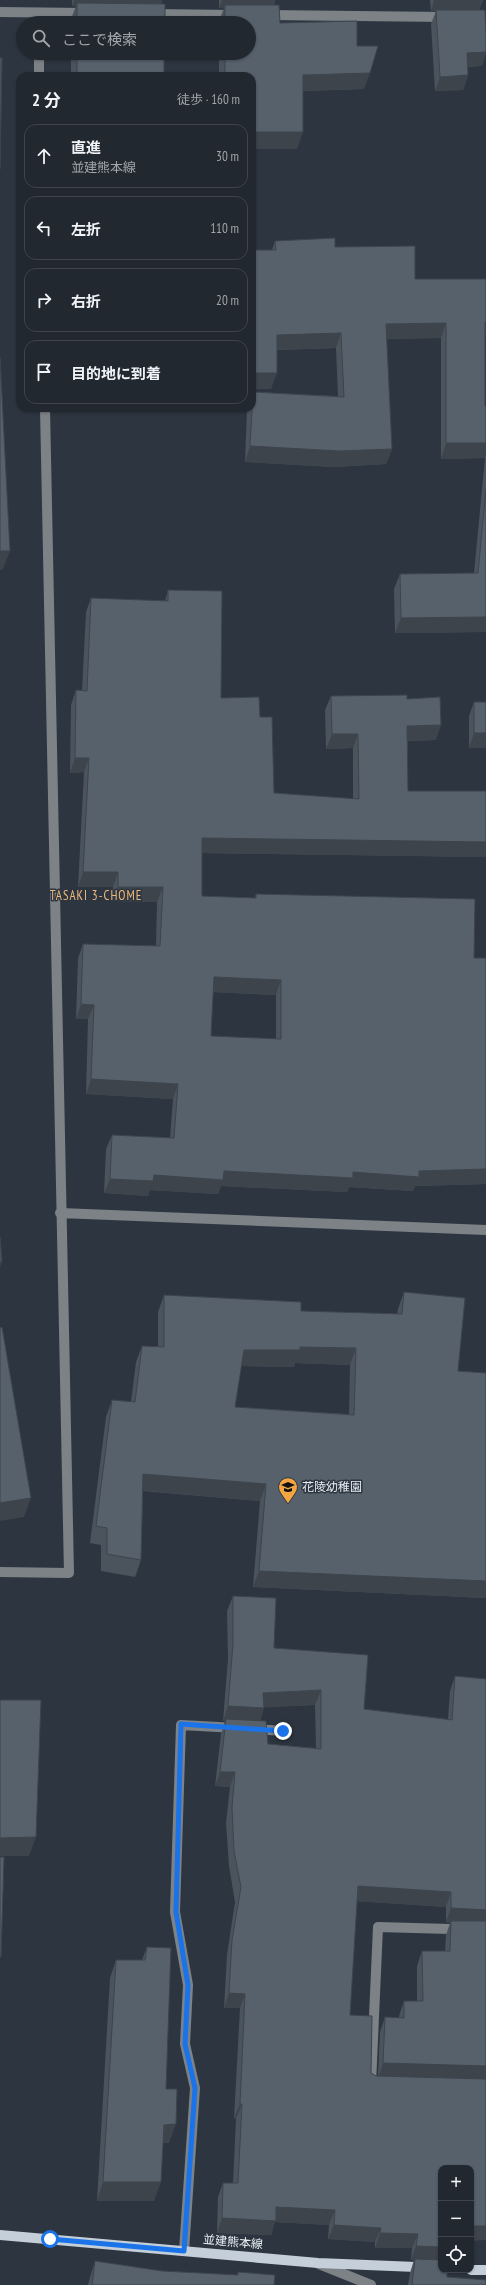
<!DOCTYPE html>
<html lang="ja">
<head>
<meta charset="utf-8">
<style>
	body { margin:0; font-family:"PT Sans Narrow","Noto Sans JP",sans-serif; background:#2e343c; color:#f1f3f6 }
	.controls { position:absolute; right:12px; bottom:12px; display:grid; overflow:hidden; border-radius:8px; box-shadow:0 1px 3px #0004 }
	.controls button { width:36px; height:36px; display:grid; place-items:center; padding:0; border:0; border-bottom:1px solid #3f444c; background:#222830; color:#f1f3f6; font:20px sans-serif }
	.stop { position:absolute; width:12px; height:12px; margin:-9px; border:3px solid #1a73e8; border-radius:50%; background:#fff }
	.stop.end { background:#1a73e8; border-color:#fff; box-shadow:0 1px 4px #0008 }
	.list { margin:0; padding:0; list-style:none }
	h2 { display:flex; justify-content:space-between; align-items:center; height:52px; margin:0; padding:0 16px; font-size:17px }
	h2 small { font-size:13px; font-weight:400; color:#a2a6ab }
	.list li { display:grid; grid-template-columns:26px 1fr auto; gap:12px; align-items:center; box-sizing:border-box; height:64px; margin:0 8px 8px; padding:0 8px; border:1px solid #3f444c; border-radius:12px }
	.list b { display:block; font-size:15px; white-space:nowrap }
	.list p { margin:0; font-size:13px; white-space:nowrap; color:#a2a6ab }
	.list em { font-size:13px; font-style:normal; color:#a2a6ab }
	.icon { flex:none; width:22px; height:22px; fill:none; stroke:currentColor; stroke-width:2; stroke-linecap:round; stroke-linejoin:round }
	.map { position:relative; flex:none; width:486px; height:2285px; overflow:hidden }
	.search { position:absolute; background:#222830; box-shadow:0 1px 3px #0004; left:16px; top:16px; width:240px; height:44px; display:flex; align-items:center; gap:10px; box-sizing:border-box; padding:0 14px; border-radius:22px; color:#a2a6ab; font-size:15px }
	.panel { position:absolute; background:#222830; box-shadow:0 1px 3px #0004; left:16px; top:72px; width:240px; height:340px; border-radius:12px }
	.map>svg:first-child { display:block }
</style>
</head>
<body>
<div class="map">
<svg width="486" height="2285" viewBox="0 0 486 2285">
	<rect width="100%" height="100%" fill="#2d3640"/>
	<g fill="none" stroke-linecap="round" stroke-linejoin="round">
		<path stroke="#7d8287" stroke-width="10" d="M0,12L86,13
			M38,13V23
			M152,14L234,15
			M266,15L446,17
			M39,53V76
			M60,1213L486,1230
			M0,1572L69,1573L45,408
			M254,1729L283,1731
			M374,2084H371L378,1927L486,1930
			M184,2251L195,2088L185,2044L188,1985L175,1912L181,1725L236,1728
			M319,2264L371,2285"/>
		<path stroke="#c5cfda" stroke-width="10" d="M0,2235L318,2263L441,2268
			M471,2270H486"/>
	</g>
	<path fill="#4b535d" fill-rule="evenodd" d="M72,0H162L161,4L165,23H71V19L76,6H72Z
		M219,0H275L274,5L280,23L357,46L364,89L303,91L297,149H252V76H71V53H164V74H219V53H249V23H219V21L224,8H219Z
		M430,0H483L479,10L482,66L467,67L468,75L463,90L435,91L431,24L436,11H431Z
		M275,241L335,247L415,279L485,337V406H486V632L395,633L394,589L400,574L474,573L485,458L441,459V338L386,339L392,449L386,464L334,467L245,462L247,408H252V394L253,392L338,396L336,348L277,350L271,389L272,250Z
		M168,590L221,698L260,717L274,793L353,799V748L326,749L325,710L331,696L407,699L436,740L408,741V791H486V857L202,853V896L255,898L256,894L474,958H486V1184L415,1186L413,1191L349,1187L347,1192L221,1186L218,1194L150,1190L148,1196L104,1193L106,1149L112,1135L170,1138L173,1099L86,1094L88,1019H76L78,958L83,944L156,946L157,902L113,901V887H78L84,772L70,773L71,705L76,690L82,691L86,612L91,598L165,601ZM213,992L276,995V1039L211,1036Z
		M474,702H486V748H469V716Z
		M404,1292L458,1371L486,1373V1598L253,1587L260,1501L143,1491L141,1560L135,1577L101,1571V1545L90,1543L106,1417L112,1400L131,1402L136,1362L142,1346H158V1312L164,1295L301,1311L397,1314L398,1309ZM295,1363L350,1365L349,1414L235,1407L241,1366L294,1367Z
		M233,1596L274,1648L364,1709L448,1719L450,1691L455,1676L486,1679L441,2168V2270L447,2277L486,2285H408L410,2273L414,2260H411L412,2248H375V2242L328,2239L329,2225L275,2222L271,2235L217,2233L218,2197L223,2183H233L236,2119L234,2118L240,2008H224L227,1955L235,1902L229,1866L226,1823L230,1787L215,1786L221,1734L225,1721H223L228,1659L227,1611ZM315,1705L316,1748L268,1744L260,1721L264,1707ZM357,1901L446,1907V1922L450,1923L446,1935L445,1951H422L417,1966V2001H404L399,2016V2018L385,2017L380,2032L378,2076H376L371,2073L350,2015Z
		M147,1947L166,2089L169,2143H163L154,2201H97L110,1978L116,1960H142Z
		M95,2261L162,2271L237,2275L238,2272L274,2285H88L90,2277Z"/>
	<path fill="#3d444c" d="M74,0H162L160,7L77,3L76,6H72Z
		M222,0H275L272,9L225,5L224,8H219Z
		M434,0H483L479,11H431Z
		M486,52V54L482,66L462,67L467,53Z
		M370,73L364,89L297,91L303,75Z
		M468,75L463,90L435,91L440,77Z
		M252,132H303L297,149H252Z
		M485,322H486V337H479Z
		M446,323L441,338L380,339L386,324Z
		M341,333L336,348L271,350L277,335Z
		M252,373H277L271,389H252Z
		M446,443H486V454L485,458L441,459Z
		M250,446L392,449L386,464L334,467L245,462Z
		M0,551H10L3,569L0,570Z
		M486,617V632L395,633L401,618Z
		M441,725L436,740L402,741L407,726Z
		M474,733H486V748H469Z
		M332,734H358L353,748L326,749Z
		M75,758H89L84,772L70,773Z
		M202,838L486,842V857L197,853Z
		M83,872H118L113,887H78Z
		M118,887H163L157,902L113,901Z
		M214,977L281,980L276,995L209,992Z
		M81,1004L94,1005L88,1019H76Z
		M91,1079L178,1084L173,1099L86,1094Z
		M486,1169V1184L415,1186L413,1191L349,1187L347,1192L221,1186L218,1194L150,1190L148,1196L104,1193L110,1179L154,1175L224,1171L353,1172L419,1171Z
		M2,1261L0,1268V1262Z
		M300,1347L356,1348L350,1365L295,1363L294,1367L238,1366L244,1350Z
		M143,1474L266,1484L260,1501L137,1490Z
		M31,1498L24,1517L0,1521V1503Z
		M259,1571L486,1581V1598L253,1587Z
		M321,1690L315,1705L257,1708L263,1693Z
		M228,1706L264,1708L259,1723L226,1719L225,1721H223Z
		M220,1772H235L230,1787L215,1786Z
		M36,1837L29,1856H0V1838Z
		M358,1886L451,1892L446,1907L353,1901Z
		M451,1908L486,1910V1925L451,1921L450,1923L446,1922Z
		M229,1993L245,1994L240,2008H224Z
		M383,2063L486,2066V2080L378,2078Z
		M240,2104H242L236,2119L234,2118Z
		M176,2124L169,2143H157L164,2125Z
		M103,2182H161L154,2201H97Z
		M276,2207L335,2210L329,2225L275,2222L271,2235L217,2233L222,2218Z
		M334,2225L381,2228L375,2242L328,2239Z
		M471,2226H486V2240L471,2241Z
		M380,2233L418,2234L412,2248H375Z
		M416,2246L441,2247V2262L411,2260Z"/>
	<path fill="#57616c" stroke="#3d444c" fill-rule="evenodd" d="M77,3L165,4V23H77Z
		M225,5H279L280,23L357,21V46H378L370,73L303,75V132H252V76H77V53H164V74H225V53H249V23H225Z
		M436,10H485L486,34V52L467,53L468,75L440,77Z
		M0,58H2L0,169Z
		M335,238V247L415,246V279H486V322H485V406H486V443H446V323L386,324L392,449L339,451L250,446L253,392L344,397L341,333L277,335V373H252V250H276L275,241Z
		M0,357L10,551H0Z
		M486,489V617L401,618L400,574L478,573Z
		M168,590L222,591L221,698L259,697L260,717H272L274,793L359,799L358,734H332L331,696L407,695V699L440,697L441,725L407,726L408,791H486V842L202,838V896L256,898V894L475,899L474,958H486V1169L419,1171V1177L353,1172V1178L224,1171L223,1180L154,1175L153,1181L110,1179L112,1135L174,1138L178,1084L91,1079L94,1005L81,1004L83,944L160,946L163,887H118V872H83L89,758H75L76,690L87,691L91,598L168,601ZM214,977L281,980V1039L211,1036Z
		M474,702H486V733H474Z
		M0,1237L2,1261L0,1262Z
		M404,1292L465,1298L458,1371L486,1373V1581L259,1571L266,1484L143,1474L141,1560L107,1554V1528L96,1526L112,1400L135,1402L142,1346L164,1347V1295L301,1302V1311L402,1314ZM300,1347L356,1348L354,1415L235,1407L244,1350H300Z
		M2,1327L31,1498L0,1503V1328Z
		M233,1596L276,1598L274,1648L368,1655L364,1709L452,1720L455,1676L486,1679V1910L451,1908V1892L358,1886L350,2015L372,2016L371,2073L376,2076L486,2079V2226H471V2168H441V2247L416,2246L418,2234L380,2233L381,2228L334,2225L335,2210L276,2207V2221L222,2218L223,2183H238L242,2104H240L245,1994L229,1993L232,1940L241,1887L234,1851L232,1808L235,1772H220L226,1719L266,1721L268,1744L321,1749V1690L263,1693L264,1708L228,1706L233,1644Z
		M0,1700H41L36,1837L0,1838Z
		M0,1857H4L1,1957H0Z
		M451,1921H486V2066L383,2063L385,2017L404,2018V2001H423L422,1951H450Z
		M147,1947L171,1948L166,2089H177L176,2124L164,2125L161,2182H103L116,1960H145Z
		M415,2259L441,2260V2270H447V2277L486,2280V2285H412Z
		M95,2261L162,2271L238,2275V2272L275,2275L274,2285H92Z"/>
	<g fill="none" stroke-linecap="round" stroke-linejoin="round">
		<path stroke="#1a73e8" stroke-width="5" d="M50,2239L184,2251L195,2088L185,2044L188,1985L176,1912L181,1724L283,1731"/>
	</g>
	<defs>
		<g id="school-pin" transform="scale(1)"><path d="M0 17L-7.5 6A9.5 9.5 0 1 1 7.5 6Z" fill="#f2a541" stroke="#2d3640"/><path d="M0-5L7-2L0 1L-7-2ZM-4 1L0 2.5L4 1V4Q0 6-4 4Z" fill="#111"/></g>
	</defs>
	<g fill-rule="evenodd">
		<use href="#school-pin" x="288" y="1487"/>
	</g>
	<g text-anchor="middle" stroke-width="3" stroke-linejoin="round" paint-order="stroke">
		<g font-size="12" fill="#e6ecf2" stroke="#2d3640" text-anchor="start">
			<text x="302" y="1491">花陵幼稚園</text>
		</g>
		<g font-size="12" fill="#e6ecf2" stroke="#2d3640">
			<text transform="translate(233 2242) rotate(5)" y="4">並建熊本線</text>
		</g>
		<g font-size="13" letter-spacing="1" fill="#eeb87b" stroke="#2d3640">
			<text x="96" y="900">TASAKI 3-CHOME</text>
		</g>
	</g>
</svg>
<div class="controls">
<button>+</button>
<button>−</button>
<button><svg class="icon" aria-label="locate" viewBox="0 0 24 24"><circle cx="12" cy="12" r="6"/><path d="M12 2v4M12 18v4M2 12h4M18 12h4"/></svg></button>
</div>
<div class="stop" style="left:50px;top:2239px"></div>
<div class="stop end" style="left:283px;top:1731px"></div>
<div class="search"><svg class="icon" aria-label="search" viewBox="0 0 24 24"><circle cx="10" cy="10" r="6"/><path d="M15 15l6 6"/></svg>ここで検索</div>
<section class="panel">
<h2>2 分<small>徒歩 · 160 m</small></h2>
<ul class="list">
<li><svg class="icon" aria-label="ahead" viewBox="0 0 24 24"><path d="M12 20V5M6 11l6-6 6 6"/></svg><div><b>直進</b><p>並建熊本線</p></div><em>30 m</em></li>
<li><svg class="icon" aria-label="left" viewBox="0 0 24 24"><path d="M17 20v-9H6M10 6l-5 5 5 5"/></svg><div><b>左折</b></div><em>110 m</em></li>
<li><svg class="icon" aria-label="right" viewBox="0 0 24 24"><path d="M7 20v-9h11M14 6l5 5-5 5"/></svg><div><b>右折</b></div><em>20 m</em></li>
<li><svg class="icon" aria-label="arrive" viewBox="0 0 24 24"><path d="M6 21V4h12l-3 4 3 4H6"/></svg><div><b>目的地に到着</b></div></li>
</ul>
</section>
</div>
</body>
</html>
